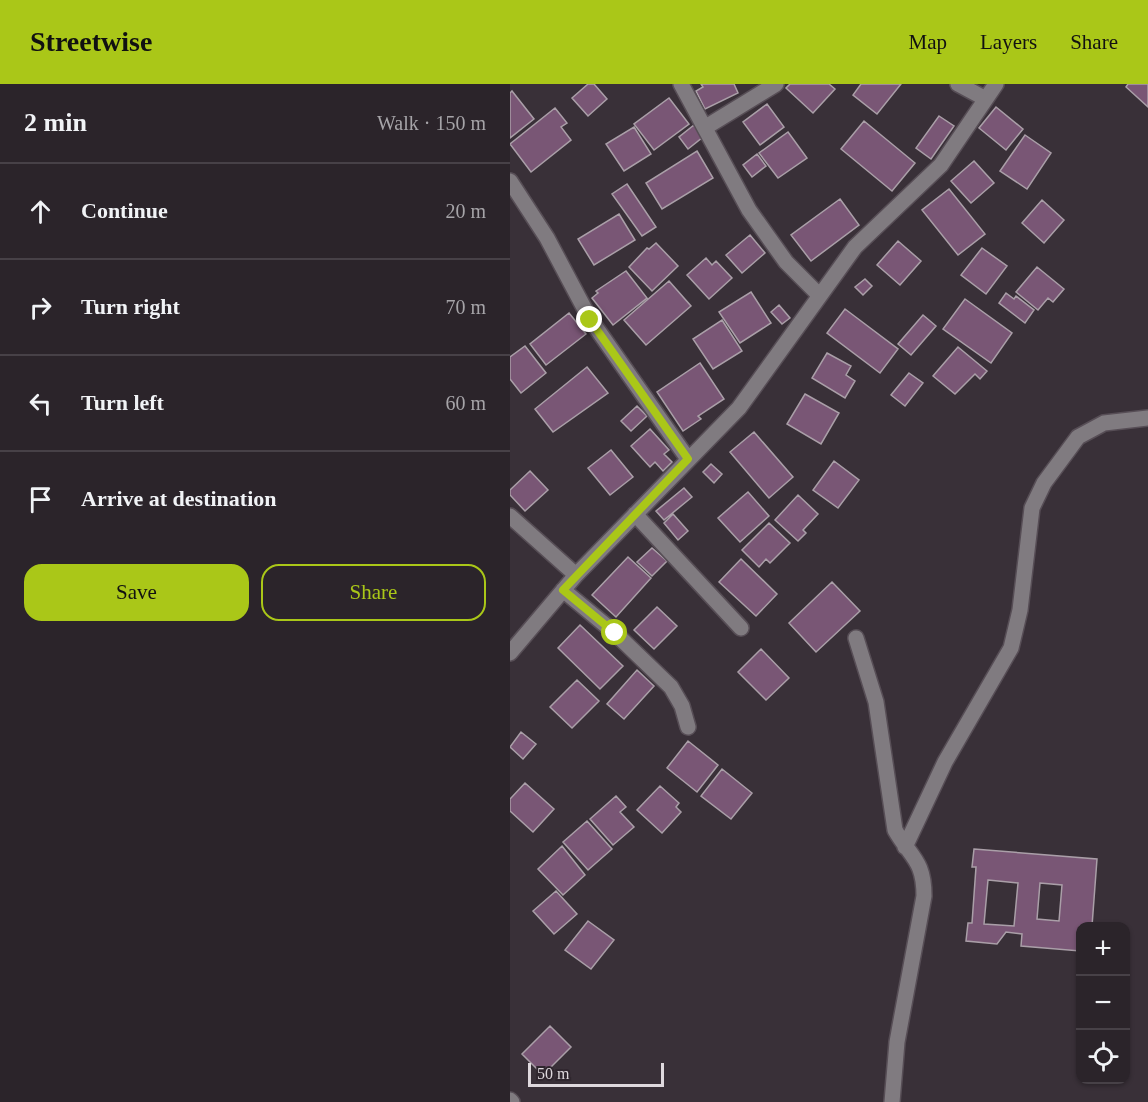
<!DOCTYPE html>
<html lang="en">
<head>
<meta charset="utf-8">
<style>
	body { margin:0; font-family:"Times New Roman",serif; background:#373036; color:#f1f3f6 }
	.controls { position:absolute; right:18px; bottom:18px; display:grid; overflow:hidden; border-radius:12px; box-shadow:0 2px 4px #0004 }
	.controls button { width:54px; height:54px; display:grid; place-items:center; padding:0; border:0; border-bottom:2px solid #474147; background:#2b242a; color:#f1f3f6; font:30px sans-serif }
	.scale { position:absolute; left:18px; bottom:15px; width:136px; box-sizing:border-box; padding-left:6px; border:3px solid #dfd9de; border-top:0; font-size:16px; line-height:21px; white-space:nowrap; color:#dfd9de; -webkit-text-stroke:4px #2f262e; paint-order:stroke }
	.stop { position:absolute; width:18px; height:18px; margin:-14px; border:4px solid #aac718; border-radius:50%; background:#fff }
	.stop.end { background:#aac718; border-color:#fff; box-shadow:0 2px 6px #0008 }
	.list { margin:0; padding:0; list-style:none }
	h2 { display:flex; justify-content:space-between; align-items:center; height:78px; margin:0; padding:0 24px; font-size:26px }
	h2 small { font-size:20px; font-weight:400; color:#a6a4a8 }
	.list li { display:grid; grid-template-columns:39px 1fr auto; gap:18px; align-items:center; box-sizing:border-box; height:96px; padding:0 24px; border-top:2px solid #474147 }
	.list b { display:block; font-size:22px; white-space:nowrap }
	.list em { font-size:20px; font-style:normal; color:#a6a4a8 }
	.actions { display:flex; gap:12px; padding:18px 24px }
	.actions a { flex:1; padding:14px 0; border:2px solid #aac718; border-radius:18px; text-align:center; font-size:21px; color:#aac718 }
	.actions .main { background:#aac718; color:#111 }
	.icon { flex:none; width:33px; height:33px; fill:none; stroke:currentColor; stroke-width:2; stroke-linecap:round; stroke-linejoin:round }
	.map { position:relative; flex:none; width:638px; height:1018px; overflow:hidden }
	header { display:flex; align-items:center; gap:36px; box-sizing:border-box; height:84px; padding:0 30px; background:#aac718; color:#111 }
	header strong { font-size:28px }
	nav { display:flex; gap:33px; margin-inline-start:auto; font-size:21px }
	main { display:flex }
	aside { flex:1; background:#2b242a }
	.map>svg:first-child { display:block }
</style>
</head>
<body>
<header>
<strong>Streetwise</strong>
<nav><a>Map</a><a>Layers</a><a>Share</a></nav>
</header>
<main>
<aside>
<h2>2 min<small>Walk · 150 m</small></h2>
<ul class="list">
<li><svg class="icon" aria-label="ahead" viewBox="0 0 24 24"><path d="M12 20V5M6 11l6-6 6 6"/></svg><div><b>Continue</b></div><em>20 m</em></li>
<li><svg class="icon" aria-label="right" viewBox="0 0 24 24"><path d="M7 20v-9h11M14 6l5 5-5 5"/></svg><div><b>Turn right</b></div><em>70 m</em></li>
<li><svg class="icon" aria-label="left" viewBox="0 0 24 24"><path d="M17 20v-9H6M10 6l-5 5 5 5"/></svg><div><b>Turn left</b></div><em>60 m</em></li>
<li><svg class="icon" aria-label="arrive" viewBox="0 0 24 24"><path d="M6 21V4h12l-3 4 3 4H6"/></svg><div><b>Arrive at destination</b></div></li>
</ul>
<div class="actions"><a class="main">Save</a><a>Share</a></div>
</aside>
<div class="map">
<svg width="638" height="1018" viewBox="0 0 638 1018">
	<rect width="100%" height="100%" fill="#393038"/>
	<path fill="#795675" stroke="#aa9fa8" stroke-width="1.5" fill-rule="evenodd" d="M78,0H84L97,15L78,32L62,14Z
		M191,0H224L228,9L195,25L186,7L193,3Z
		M280,0H319L325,5L303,29L276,4Z
		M351,0H391L367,30L343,11Z
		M618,0H638V23L616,3Z
		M2,7L24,35L0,54V9Z
		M159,14L179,40L144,66L124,40Z
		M257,20L274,43L250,61L233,38Z
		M486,23L513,45L496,66L469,44Z
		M45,24L57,39L51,43L61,56L21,88L0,60Z
		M429,32L444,42L421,75L406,64Z
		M354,37L405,79L382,107L331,65Z
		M184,41L193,53L178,65L169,53Z
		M124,43L141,70L114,87L96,60Z
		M278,48L297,74L268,94L249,69Z
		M515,51L541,69L517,105L490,87Z
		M187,67L203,94L152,125L136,99Z
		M247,70L256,82L242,93L233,81Z
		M464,77L484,99L461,119L441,97Z
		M117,100L146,143L132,152L102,110Z
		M439,105L475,150L448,171L412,126Z
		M330,115L349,141L301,177L281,151Z
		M532,116L554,136L534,159L512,139Z
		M109,130L125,156L84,181L68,155Z
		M240,151L255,169L232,189L216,171Z
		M388,157L411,177L390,201L367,181Z
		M146,159L168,182L142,207L119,183L137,164L139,165Z
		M472,164L497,182L476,210L451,191Z
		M196,174L202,181L206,177L222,194L199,215L177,191Z
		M527,183L554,205L543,218L538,214L528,226L506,208Z
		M116,187L137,214L103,241L82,214L88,209L86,207Z
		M355,195L362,202L353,211L345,203Z
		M159,197L181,222L136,261L114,236Z
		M241,208L261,239L230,259L209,228Z
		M496,209L504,215L506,212L524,226L515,239L489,219Z
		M455,215L502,249L481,279L433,245Z
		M269,221L280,234L272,240L261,228Z
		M335,225L388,265L370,289L317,249Z
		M59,229L76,250L36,281L20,260Z
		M413,231L426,242L401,271L388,260Z
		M212,236L232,267L203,285L183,255Z
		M15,262L36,289L11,309L0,295V273Z
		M448,263L477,287L470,295L465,290L445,310L423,292Z
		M317,269L341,282L336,291L345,297L335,314L302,294Z
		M190,279L214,315L188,332L191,335L173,347L147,308Z
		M77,283L98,309L43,348L25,325Z
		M399,289L413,299L395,322L381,311Z
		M295,310L329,329L311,360L277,340Z
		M127,322L137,332L121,347L111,337Z
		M140,345L159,366L154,370L162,378L153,387L145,378L140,383L121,362Z
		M244,348L283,393L259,414L220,368Z
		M101,366L123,393L100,411L78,384Z
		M324,377L349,396L328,424L303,406Z
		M201,380L212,390L204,399L193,388Z
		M20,387L38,406L15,427L0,411V406Z
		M174,404L182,413L154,436L146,427Z
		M238,408L259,432L230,458L208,434Z
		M288,411L308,430L293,446L296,449L288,457L265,436Z
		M163,430L178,447L168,456L154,439Z
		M259,439L280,459L260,479L256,475L249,483L232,466Z
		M142,464L157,477L142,492L127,478Z
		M118,473L141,494L106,533L82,511Z
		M231,475L267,510L246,532L209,498Z
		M322,498L350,527L306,568L279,539Z
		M147,523L167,542L144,565L124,546Z
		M70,541L113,582L90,605L48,564Z
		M251,565L279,594L256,616L228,588Z
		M127,586L144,602L114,635L97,620Z
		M67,596L89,617L62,644L40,623Z
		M11,648L26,660L13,675L0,663Z
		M178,657L208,681L187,708L157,684Z
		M212,685L242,709L221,735L191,712Z
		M15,699L44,725L23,748L0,727V715Z
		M150,702L169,719L166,723L171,728L152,749L127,726Z
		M106,712L116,723L110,728L124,743L103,761L80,735Z
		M77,737L102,765L78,786L53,758Z
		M52,762L75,791L53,811L28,785Z
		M464,765L587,775L582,842H570V867L511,862L512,850L496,848L487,860L456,857L458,839H462L466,783H462ZM478,796L508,799L504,842L474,840ZM530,799L552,801L549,837L527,835Z
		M46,807L67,830L44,850L23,827Z
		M78,837L104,856L81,885L55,866Z
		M40,942L61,963L33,991L12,970Z"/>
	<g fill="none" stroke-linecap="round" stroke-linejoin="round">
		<g stroke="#574e56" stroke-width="18">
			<path id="minor" d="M171,0L239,126L276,178L309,211
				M448,0L474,14
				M196,43L266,0
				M0,97L37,154L80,235L178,375
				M125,430L231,544
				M0,432L66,491
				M53,506L105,549L161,603L172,622L178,643
				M346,554L366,618L385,746C401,774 414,776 414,812L387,958L382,1018
				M0,569L66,491L229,324L345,163L431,81L486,0
				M395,763L435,678L501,564L510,526L522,424L534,399L568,353L594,339L638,334
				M0,1016L2,1018"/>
		</g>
		<use href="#minor" stroke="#807b80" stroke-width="15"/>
	</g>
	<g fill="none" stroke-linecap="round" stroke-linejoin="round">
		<path stroke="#aac718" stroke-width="8" d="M80,236L178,375L53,506L105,549"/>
	</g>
</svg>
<div class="controls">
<button>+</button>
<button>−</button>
<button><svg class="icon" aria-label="locate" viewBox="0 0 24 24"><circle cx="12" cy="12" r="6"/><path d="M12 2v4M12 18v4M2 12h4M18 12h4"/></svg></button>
</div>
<div class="scale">50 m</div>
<div class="stop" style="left:105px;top:549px"></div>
<div class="stop end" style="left:80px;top:236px"></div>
</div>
</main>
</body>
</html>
